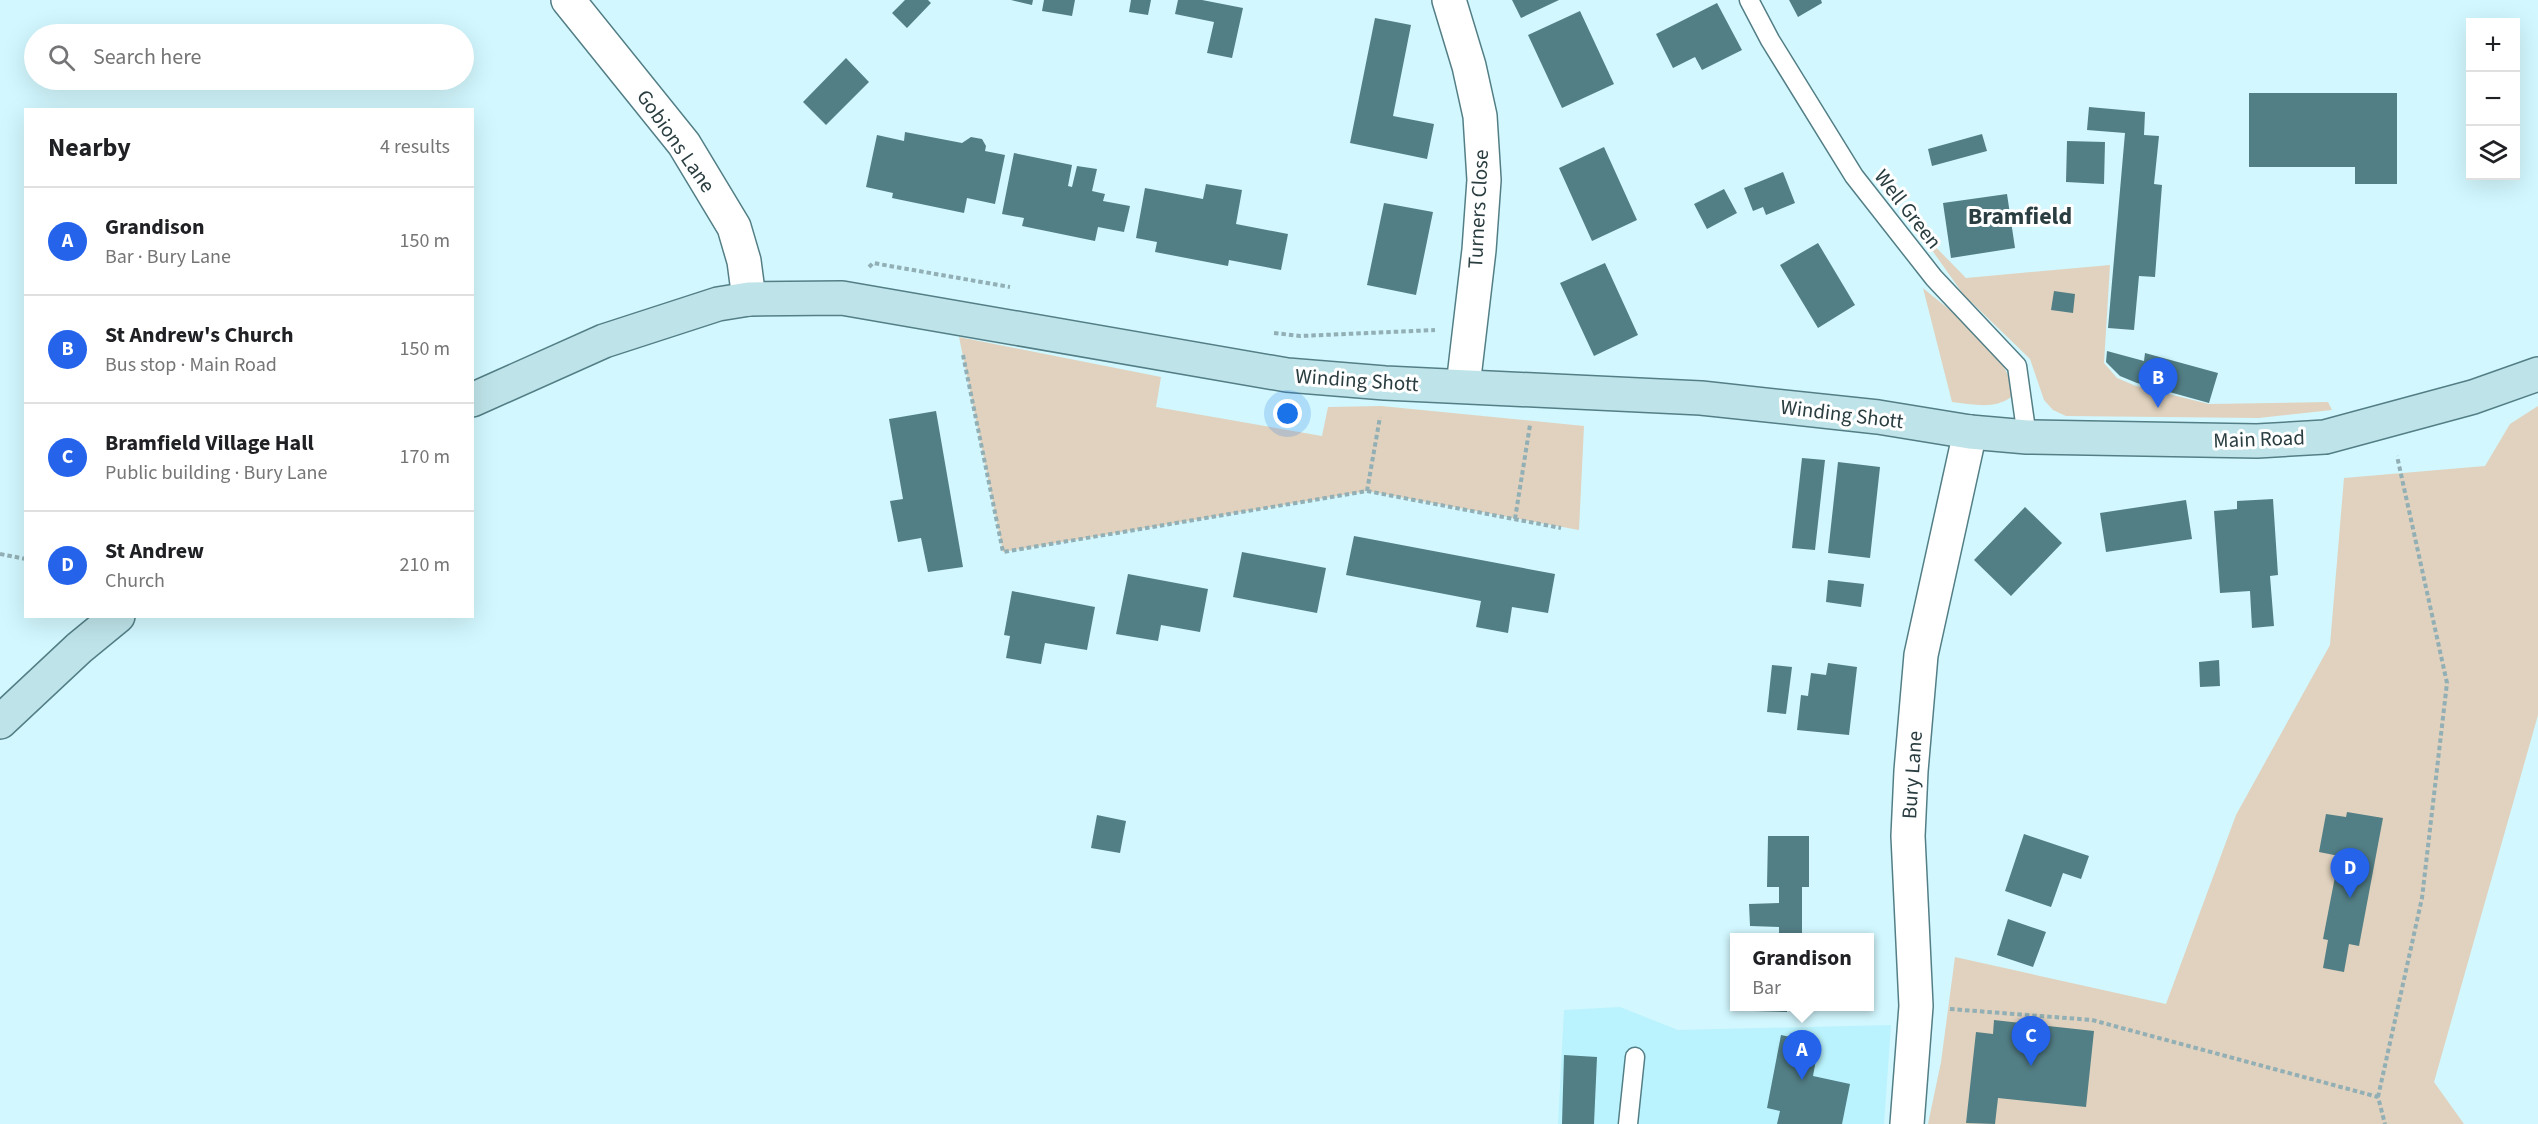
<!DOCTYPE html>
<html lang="en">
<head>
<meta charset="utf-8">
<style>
	body { margin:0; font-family:"Source Sans 3",sans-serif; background:#f6f6f6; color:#202124 }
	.controls { position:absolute; right:18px; top:18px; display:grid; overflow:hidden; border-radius:0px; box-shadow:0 6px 24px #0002 }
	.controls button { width:54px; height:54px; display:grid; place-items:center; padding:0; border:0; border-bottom:2px solid #e0e0e0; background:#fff; color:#202124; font:30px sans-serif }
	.you { position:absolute; left:1288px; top:414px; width:21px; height:21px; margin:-15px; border:4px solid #fff; border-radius:50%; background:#1a73e8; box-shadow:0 0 0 9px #1a73e833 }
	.badge { display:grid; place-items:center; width:39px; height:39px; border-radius:50%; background:#2563eb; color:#fff; font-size:20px; font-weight:700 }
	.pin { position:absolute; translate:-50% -50px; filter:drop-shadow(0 2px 3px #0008) }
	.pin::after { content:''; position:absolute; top:32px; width:21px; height:18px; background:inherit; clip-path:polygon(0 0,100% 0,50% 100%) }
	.popup { position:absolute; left:1730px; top:933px; width:144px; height:78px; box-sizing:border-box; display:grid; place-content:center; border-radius:0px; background:#fff; filter:drop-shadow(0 2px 4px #0005); font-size:20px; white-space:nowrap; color:#757577 }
	.popup b { font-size:22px; color:#202124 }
	.popup::after { content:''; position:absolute; left:50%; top:100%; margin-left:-12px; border:12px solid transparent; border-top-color:#fff }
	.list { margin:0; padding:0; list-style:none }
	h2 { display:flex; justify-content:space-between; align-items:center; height:78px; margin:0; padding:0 24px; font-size:26px }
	h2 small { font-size:20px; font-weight:400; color:#757577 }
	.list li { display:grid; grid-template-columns:39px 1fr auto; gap:18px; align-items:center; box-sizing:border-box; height:108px; padding:0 24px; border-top:2px solid #e0e0e0 }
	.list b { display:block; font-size:22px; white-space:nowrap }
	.list p { margin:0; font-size:20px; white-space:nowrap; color:#757577 }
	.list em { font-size:20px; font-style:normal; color:#757577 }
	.icon { flex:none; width:33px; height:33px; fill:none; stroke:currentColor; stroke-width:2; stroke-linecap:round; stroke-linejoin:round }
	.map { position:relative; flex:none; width:2538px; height:1124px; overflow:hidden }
	.search { position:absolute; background:#fff; box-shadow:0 6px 24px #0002; left:24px; top:24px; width:450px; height:66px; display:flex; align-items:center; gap:15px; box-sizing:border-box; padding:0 21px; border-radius:33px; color:#757577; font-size:22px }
	.panel { position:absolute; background:#fff; box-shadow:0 6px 24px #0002; left:24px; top:108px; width:450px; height:510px; border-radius:0px }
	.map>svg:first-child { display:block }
</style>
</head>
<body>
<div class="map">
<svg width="2538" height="1124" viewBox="0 0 2538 1124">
	<rect width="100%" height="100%" fill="#d2f7fe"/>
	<path fill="#baf3fd" d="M1620,1007L1678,1030L1891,1025L1884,1124H1558L1564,1010Z"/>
	<path fill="#e0d2be" d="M1915,226L1966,278L2110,265L2104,363L2117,378L2136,386L2209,404L2328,402L2332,410L2259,418L2066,416L2053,410L2044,400L2030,359L1963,294Z
		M1923,288C1951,312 2018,358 2011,397C1994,410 1972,404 1952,402Z
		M959,337L1161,377L1156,407L1322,436L1328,407L1381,406L1584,426L1579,530L1367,491L1003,552Z
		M2538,406V715L2434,1082L2464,1124H1928L1941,1062L1955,957L2166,1004L2236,815L2330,645L2344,478L2485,466L2510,424Z"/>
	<path fill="#527e85" d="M905,0H928L931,3L907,28L892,13Z
		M1011,0H1033L1032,5Z
		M1044,0H1075L1072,16L1042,11Z
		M1131,0H1151L1148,15L1129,12Z
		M1178,0H1202L1243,8L1232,58L1207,53L1214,22L1175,14Z
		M1512,0H1559L1521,18Z
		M1789,0H1821L1822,3L1798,17Z
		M1717,3L1742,50L1702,70L1695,57L1673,68L1656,34Z
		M1580,11L1614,84L1562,108L1528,35Z
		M1375,18L1411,25L1393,116L1434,124L1427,159L1350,143Z
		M846,58L869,82L826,125L803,102Z
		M2249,93H2397V184H2355V167H2249Z
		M2089,107L2145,112L2144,135L2159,136L2154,184L2162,185L2155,277L2139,276L2134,330L2108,328L2125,133L2087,130Z
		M905,132L962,143L971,137L982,139L986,146L985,151L1005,155L995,204L967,198L964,213L892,198L893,193L866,187L877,135L904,141Z
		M1982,134L1987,151L1932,166L1928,149Z
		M2067,141L2105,142L2104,184L2066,182Z
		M1604,147L1637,220L1592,241L1559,168Z
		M1014,153L1072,165L1068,186L1072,187L1077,166L1097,169L1092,191L1105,194L1103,201L1130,206L1124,232L1098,227L1095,241L1022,226L1024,218L1002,214Z
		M1783,172L1795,203L1766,215L1763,207L1753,211L1744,188Z
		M1206,184L1242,190L1236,224L1288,234L1281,270L1229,260L1228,266L1155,252L1157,242L1136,238L1145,188L1203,199Z
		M1724,189L1737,213L1707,229L1694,204Z
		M2007,194L2015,248L1951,258L1943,203Z
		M1384,203L1433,212L1416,295L1367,285Z
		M1818,243L1855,305L1818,328L1780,265Z
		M1605,263L1638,335L1594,356L1560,283Z
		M2054,291L2075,294L2073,313L2051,310Z
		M2107,351L2144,361L2145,353L2218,373L2209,403L2137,383L2120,376L2106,362Z
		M936,411L963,567L928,572L921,538L898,542L890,501L903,499L889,419Z
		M1802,458L1825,460L1815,550L1792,548Z
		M1838,462L1880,467L1870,558L1828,553Z
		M2273,499L2278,575L2270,576L2274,626L2252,628L2250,591L2220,593L2214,511L2237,509V501Z
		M2186,500L2192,539L2106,552L2100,513Z
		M2025,507L2062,543L2011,596L1974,560Z
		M1354,536L1555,574L1548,613L1512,607L1508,633L1476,627L1481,601L1346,575Z
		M1242,552L1326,568L1317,613L1233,597Z
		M1128,574L1208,589L1200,632L1161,625L1158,641L1116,634Z
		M1828,580L1864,584L1861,607L1826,602Z
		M1012,591L1095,607L1087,650L1045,643L1041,664L1006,658L1010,636L1004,635Z
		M2219,660L2220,686L2200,687L2199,662Z
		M1828,663L1857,667L1849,735L1797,730L1801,695L1808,696L1811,673L1826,675Z
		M1772,665L1792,667L1786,714L1767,712Z
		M2347,812L2383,818L2359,946L2349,944L2344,972L2323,968L2328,940L2323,939L2339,856L2319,852L2326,814L2346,817Z
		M1097,815L1126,821L1120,853L1091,848Z
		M2024,834L2089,856L2081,879L2063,873L2051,907L2005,891Z
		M1768,836H1809V887H1802V934H1779V927L1750,926L1749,904L1779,903V887H1767Z
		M2008,919L2046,932L2033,967L1997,955Z
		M1754,1006H1787V1012L1754,1011Z
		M1994,1020L2094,1031L2086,1107L1998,1098L1995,1124L1966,1123L1976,1032L1993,1034Z
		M1781,1035L1819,1043L1813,1076L1850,1084L1842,1124H1777L1780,1111L1767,1108Z
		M1564,1055L1597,1057L1594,1124H1562Z"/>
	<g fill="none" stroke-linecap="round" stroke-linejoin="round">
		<g stroke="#537e86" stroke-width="21">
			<path id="lane" d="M1749,0L1770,40L1854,176L1934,278L2017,366L2027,437
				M1628,1124L1635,1057"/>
		</g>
		<g stroke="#537e86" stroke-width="36">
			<path id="street" d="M568,0L684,144L734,227L744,261L749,299
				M1449,0L1469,66L1480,116L1484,180L1479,250L1463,386
				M1907,1124L1916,1006L1908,836L1911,771L1921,655L1970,432"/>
		</g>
		<g stroke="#537e86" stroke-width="36">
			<path id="secondary" d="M472,400L604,341L718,304L749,299L842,298L1287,375L1385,383L1701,398L1878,417L1970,432L2027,437L2257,441L2325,437L2473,397L2538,374
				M0,722L79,648L118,616"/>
		</g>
		<path stroke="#91afb4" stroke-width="4" stroke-dasharray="4.5 3" stroke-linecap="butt" d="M869,267L873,263L1010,287
			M1274,333L1300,336L1435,330
			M963,355L1003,552L1367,491L1561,528
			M1367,491L1380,417
			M1515,519L1530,425
			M0,554L26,559
			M1950,1009L2092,1020L2378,1097L2385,1124
			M2378,1097L2422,898L2447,683L2397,456"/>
		<use href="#lane" stroke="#fff" stroke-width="18"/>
		<use href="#street" stroke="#fff" stroke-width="33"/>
		<use href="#secondary" stroke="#bee4e9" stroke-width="33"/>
	</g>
	<g text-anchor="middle" stroke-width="6" stroke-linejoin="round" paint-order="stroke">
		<g font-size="21" fill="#2a3d40" stroke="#fff">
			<text transform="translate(676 141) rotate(55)" y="7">Gobions Lane</text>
			<text transform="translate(1478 209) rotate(-87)" y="7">Turners Close</text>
			<text transform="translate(1908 209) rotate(52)" y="7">Well Green</text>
			<text transform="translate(1357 380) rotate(4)" y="7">Winding Shott</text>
			<text transform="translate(1842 414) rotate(7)" y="7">Winding Shott</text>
			<text transform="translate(2259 439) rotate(-2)" y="7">Main Road</text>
			<text transform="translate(1912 775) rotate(-86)" y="7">Bury Lane</text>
		</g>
		<g font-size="24" font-weight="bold" fill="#2a3d40" stroke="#fff">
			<text x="2020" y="224">Bramfield</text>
		</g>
	</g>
</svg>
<div class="controls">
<button>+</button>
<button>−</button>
<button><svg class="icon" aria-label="layers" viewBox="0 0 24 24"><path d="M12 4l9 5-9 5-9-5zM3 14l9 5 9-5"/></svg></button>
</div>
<div class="you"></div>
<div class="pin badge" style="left:1802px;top:1080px">A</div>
<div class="popup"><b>Grandison</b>Bar</div>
<div class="pin badge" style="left:2158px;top:408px">B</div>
<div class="pin badge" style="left:2031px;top:1066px">C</div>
<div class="pin badge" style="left:2350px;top:898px">D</div>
<div class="search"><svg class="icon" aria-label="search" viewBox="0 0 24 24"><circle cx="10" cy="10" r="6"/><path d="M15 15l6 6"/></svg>Search here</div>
<section class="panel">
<h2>Nearby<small>4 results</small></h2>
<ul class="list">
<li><span class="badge">A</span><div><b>Grandison</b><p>Bar · Bury Lane</p></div><em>150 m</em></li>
<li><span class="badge">B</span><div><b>St Andrew's Church</b><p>Bus stop · Main Road</p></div><em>150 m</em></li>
<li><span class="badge">C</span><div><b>Bramfield Village Hall</b><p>Public building · Bury Lane</p></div><em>170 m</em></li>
<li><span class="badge">D</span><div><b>St Andrew</b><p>Church</p></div><em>210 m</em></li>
</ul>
</section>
</div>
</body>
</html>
